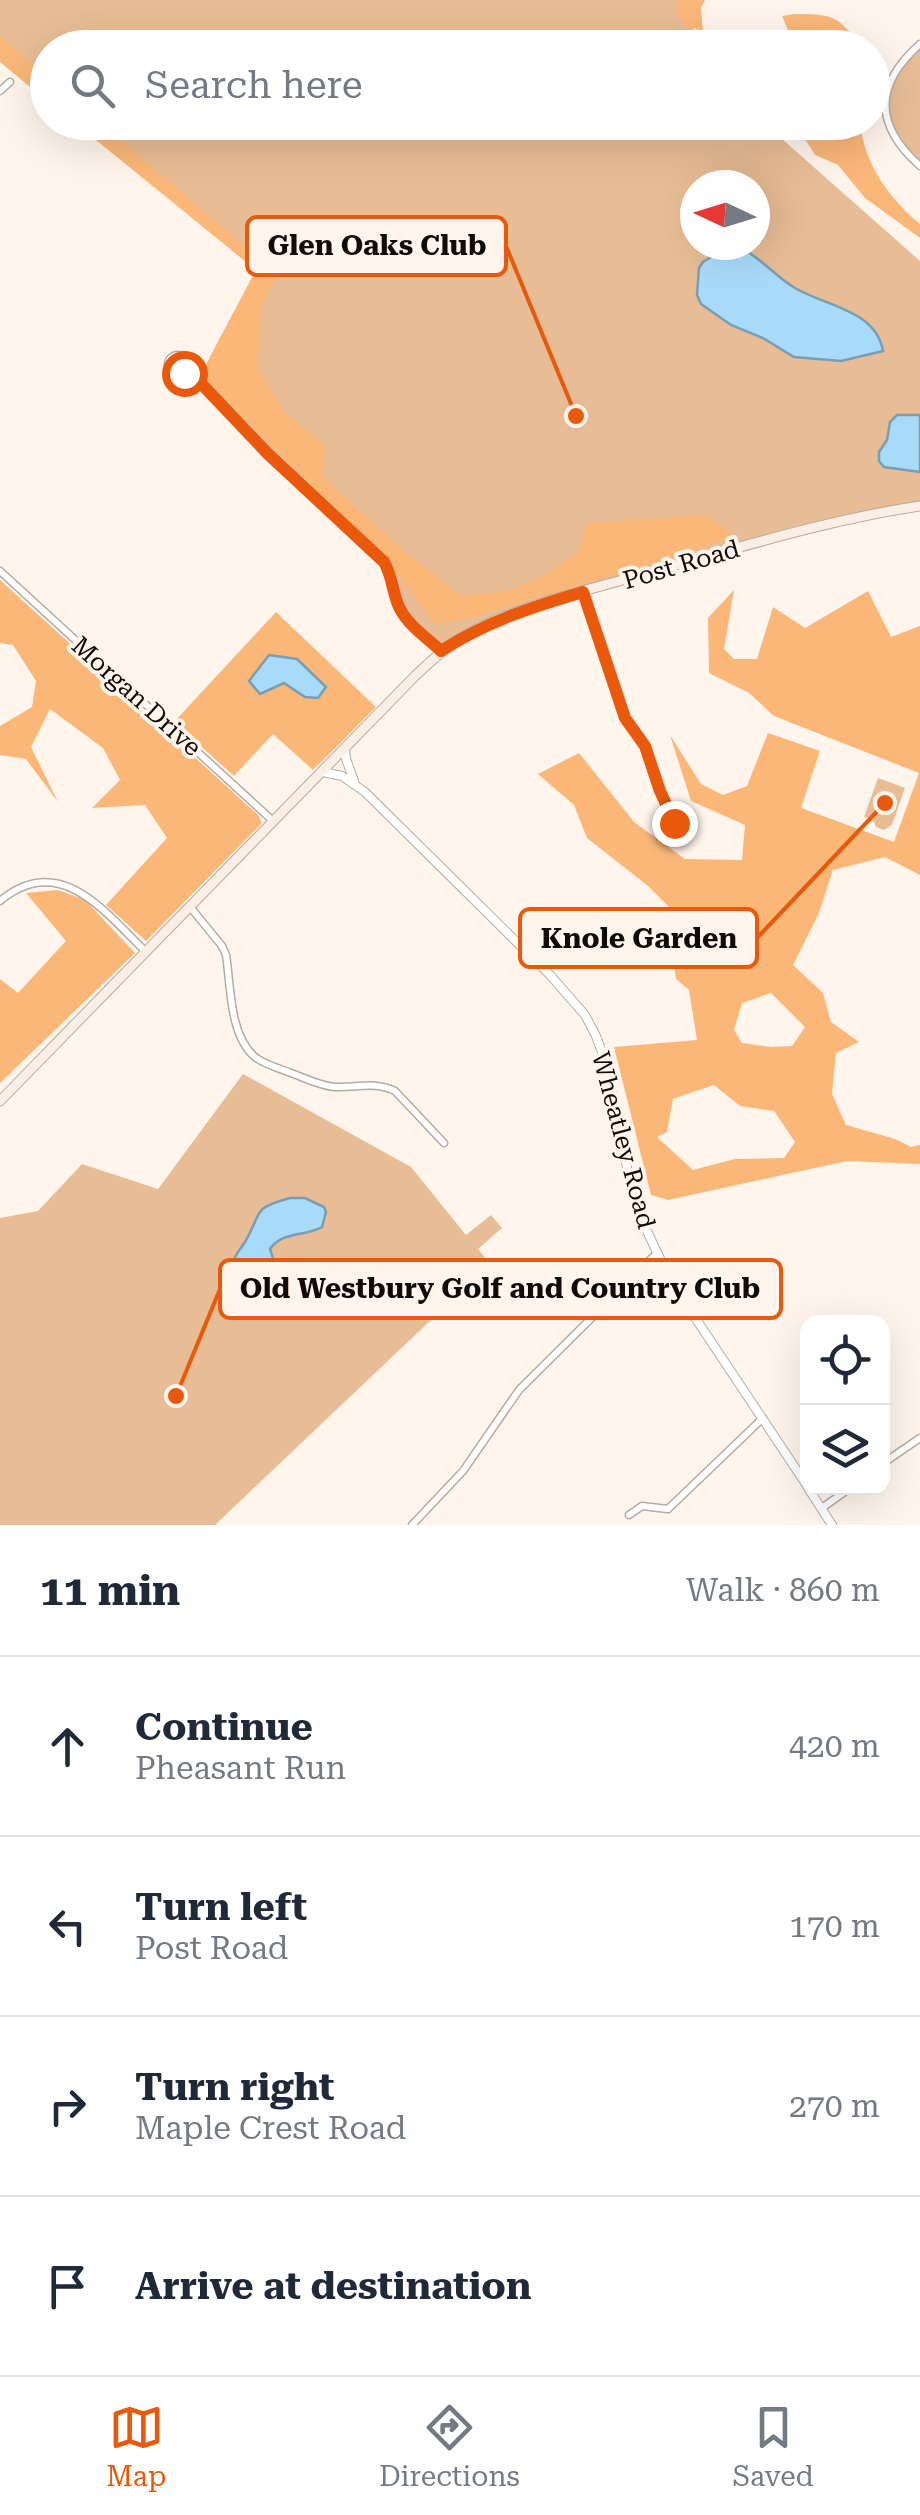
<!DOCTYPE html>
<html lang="en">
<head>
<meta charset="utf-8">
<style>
	body { margin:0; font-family:"Roboto Serif",serif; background:#f6f6f7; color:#1f2937 }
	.controls { position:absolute; right:30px; bottom:30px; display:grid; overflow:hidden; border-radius:20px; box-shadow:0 10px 40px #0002 }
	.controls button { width:90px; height:90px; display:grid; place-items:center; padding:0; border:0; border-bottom:2px solid #e0e1e3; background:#fff; color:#1f2937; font:50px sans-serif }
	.compass { position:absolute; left:680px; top:170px; width:90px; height:90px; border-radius:50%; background:#fff; box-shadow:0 10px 40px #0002; rotate:274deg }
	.stop { position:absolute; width:30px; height:30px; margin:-22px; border:8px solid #ea580c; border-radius:50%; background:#fff }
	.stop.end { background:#ea580c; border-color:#fff; box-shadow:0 2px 10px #0008 }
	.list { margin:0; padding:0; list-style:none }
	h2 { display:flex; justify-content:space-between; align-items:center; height:130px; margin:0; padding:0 40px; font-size:42px }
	h2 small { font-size:32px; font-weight:400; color:#747a83 }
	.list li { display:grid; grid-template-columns:65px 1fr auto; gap:30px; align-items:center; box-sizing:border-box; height:180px; padding:0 40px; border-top:2px solid #e0e1e3 }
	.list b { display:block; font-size:38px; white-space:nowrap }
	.list p { margin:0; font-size:32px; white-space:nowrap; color:#747a83 }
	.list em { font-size:32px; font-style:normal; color:#747a83 }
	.icon { flex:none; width:55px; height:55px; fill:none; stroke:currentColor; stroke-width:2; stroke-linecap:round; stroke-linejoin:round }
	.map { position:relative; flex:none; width:920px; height:1525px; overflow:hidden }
	.search { position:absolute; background:#fff; box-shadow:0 10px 40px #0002; left:30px; right:30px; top:30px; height:110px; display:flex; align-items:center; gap:25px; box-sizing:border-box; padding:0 35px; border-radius:55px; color:#747a83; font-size:38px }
	.sheet { height:850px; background:#fff }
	nav { display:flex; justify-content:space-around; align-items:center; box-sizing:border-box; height:140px; border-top:2px solid #e0e1e3; background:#fff; font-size:28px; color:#747a83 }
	nav a { display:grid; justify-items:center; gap:5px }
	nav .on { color:#ea580c }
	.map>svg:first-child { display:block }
</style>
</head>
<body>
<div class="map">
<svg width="920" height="1525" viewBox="0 0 920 1525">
	<rect width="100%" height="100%" fill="#fff5ec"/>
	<path fill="#e8bd95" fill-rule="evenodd" d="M0,0H697L693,4L694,47L48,48L47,97L0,58Z
		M920,46V163C875,124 881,86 920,46Z
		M78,123H764L920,261V506L831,523L500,618L441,651L400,611L389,571L267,453L198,380L256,270ZM695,185H755V245H695Z
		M878,778L905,788L892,825L884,830L876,827L873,820L864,817Z
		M243,1074L411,1167L466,1235L491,1215L502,1228L478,1249L490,1264L215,1525H0V1218L38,1211L82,1164L158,1189Z"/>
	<path fill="#fab778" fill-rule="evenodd" d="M677,0H705L701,8L703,31L687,26L676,14Z
		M794,14C830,14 841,15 859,47H790L791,37L782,16Z
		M0,36L47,77V101L0,62Z
		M75,123H101L278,275L262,303L257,365L285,413L326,445L322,476L397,545L461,596L509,591L546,574L579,552L586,523L704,515L730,532L725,540L627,572L457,621L435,625L403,580L201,374L256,270Z
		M795,123H860C865,165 888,197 920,224V238L865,198L838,165L815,155Z
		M0,580L258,815L262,823L146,941L106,905L167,838L145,805L92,808L120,780L103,748L50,709L31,747L58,802L26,759L0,755V726L32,707L36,681L13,645L0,643Z
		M734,590L724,649L734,659H757L773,607L805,628L868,591L891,637L920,626V875L885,857L833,870L819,913L793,965L823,993L831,1022L859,1042L836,1053L832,1094L846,1125L895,1139L911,1147L920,1145V1164L847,1161L668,1200L651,1195L614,1047L697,1040L689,990L676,979L672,951L644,937L669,907L648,886L587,838L574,805L538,774L579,753L634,822L685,859L742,860L745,825L691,801L670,735L701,784L723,795L747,786L768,733L820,751L801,808L894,842L919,773L774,716L749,693L709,673L708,618ZM771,993L805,1027L792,1046L771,1047L742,1043L734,1030L742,1003ZM714,1085L740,1106L774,1111L795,1142L784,1158L735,1159L693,1170L657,1137L667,1132L673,1099Z
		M276,612L376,707L313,770L273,734L234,776L174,722Z
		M58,890L85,900L135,953L0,1083V979L18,993L66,941L26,893Z"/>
	<path fill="#a8dbf9" stroke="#7a9db1" stroke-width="2.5" d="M743,249C763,260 776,277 795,288C825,306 876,310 883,351L841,361L794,357L763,338L731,325L701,304L697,295L699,268L703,262L716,254Z
		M897,415H920V472L884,467L879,461V452L887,440L890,422Z
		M269,655L297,659L326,687L318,698L305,697L284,683L260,694L249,681Z
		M290,1198H305L324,1207L326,1212L322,1227C305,1237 282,1231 270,1249L275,1264C263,1273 242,1276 233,1263C235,1254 240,1250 245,1242C263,1212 250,1209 290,1198Z"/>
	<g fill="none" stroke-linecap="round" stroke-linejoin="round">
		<g stroke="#b4aba2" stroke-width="9">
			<path id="minor" d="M920,44C874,85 874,125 920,166
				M0,91L10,82
				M168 365a10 10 0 1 1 20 0a10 10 0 1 1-20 0Z
				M186,371L195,377L267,453L384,562C392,577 391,594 400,609C409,626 427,639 441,651
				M0,571L273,821
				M583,592L625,718L645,745L660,791L666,804L678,819
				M673 828a9 9 0 1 1 18 0a9 9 0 1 1-18 0Z
				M0,901C60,851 105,912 146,952
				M191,908L222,946L226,955C231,986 229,1035 255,1057C265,1065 279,1068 291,1073C305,1078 320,1086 335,1087C357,1088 374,1081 395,1091L444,1143
				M882,1464L920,1438
				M822,1508L850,1488
				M629,1515L642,1506L668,1509L763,1418
				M412,1525L463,1471L519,1390L657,1253"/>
		</g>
		<g stroke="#b4aba2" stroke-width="10">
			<path id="tertiary" d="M345,749L346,759L354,781
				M323,772L342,776L365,792L550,975L585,1015L596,1036L605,1060L630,1182L639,1214L670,1280L808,1487
				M808,1488L832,1525"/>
		</g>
		<g stroke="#b4aba2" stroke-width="11">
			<path id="secondary" d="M0,1101L415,676C432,660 448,645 469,633C519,605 589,590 644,574C735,549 826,520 920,506"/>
		</g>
		<use href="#minor" stroke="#fff" stroke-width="6"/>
		<use href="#tertiary" stroke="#fff" stroke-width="8"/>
		<use href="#secondary" stroke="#fbefe5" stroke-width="9"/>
	</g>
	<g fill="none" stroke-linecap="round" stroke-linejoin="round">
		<path stroke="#ea580c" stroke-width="12" d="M184,373L186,371L195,377L267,453L384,562C393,577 392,594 400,609C409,626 427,638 441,651C485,622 532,607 583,592L625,718L645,746L660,791L666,804L678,819L674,823"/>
	</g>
	<g text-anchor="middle" stroke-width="8" stroke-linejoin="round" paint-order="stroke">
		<g font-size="25" fill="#0e0b08" stroke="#fff5ec">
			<text transform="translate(681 564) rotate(-16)" y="9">Post Road</text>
			<text transform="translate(137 696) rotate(42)" y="9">Morgan Drive</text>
			<text transform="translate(624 1140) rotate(75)" y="9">Wheatley Road</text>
		</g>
	</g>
	<path fill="none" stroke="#e8590c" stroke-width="4" d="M576 416L506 246M885 803L757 938M176 1396L220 1289"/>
	<g fill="#e8590c" stroke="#fff5ec" stroke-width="4">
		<circle cx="576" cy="416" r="10"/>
		<circle cx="885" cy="803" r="10"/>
		<circle cx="176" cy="1396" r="10"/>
	</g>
	<g fill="#fff5ec" stroke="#e8590c" stroke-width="4">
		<rect x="247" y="217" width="259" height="58" rx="10"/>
		<rect x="520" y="909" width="237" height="58" rx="10"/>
		<rect x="220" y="1260" width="561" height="58" rx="10"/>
	</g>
	<g font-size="28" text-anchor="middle" font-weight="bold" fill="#0e0b08">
		<text x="377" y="255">Glen Oaks Club</text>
		<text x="639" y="948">Knole Garden</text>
		<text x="500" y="1298">Old Westbury Golf and Country Club</text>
	</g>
</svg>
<div class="controls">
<button><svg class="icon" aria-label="locate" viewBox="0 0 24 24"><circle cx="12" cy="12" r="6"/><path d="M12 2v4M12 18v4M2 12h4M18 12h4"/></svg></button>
<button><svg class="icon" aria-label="layers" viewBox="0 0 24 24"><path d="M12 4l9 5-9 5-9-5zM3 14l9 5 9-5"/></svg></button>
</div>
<svg class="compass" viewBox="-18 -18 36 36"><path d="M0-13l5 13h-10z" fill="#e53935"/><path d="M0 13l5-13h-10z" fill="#747a83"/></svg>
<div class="stop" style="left:184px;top:373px"></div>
<div class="stop end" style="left:674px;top:823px"></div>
<div class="search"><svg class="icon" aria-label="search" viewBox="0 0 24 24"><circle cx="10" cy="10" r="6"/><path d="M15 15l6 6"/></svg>Search here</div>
</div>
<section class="sheet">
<h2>11 min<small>Walk · 860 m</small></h2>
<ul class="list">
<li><svg class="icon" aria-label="ahead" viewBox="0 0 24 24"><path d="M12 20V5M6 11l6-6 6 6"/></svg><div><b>Continue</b><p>Pheasant Run</p></div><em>420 m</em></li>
<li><svg class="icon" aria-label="left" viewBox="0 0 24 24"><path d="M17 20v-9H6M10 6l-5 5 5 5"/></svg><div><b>Turn left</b><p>Post Road</p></div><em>170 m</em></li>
<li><svg class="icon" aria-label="right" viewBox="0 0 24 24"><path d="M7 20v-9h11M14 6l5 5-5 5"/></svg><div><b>Turn right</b><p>Maple Crest Road</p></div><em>270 m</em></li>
<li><svg class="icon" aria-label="arrive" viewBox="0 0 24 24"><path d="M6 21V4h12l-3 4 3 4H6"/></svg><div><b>Arrive at destination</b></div></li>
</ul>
</section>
<nav>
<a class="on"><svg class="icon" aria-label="map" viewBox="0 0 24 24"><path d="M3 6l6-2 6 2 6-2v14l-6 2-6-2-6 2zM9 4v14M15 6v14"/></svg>Map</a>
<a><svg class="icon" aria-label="directions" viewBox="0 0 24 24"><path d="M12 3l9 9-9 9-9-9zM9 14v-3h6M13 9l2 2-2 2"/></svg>Directions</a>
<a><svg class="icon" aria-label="saved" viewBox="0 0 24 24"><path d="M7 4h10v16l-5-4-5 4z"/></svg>Saved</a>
</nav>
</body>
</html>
